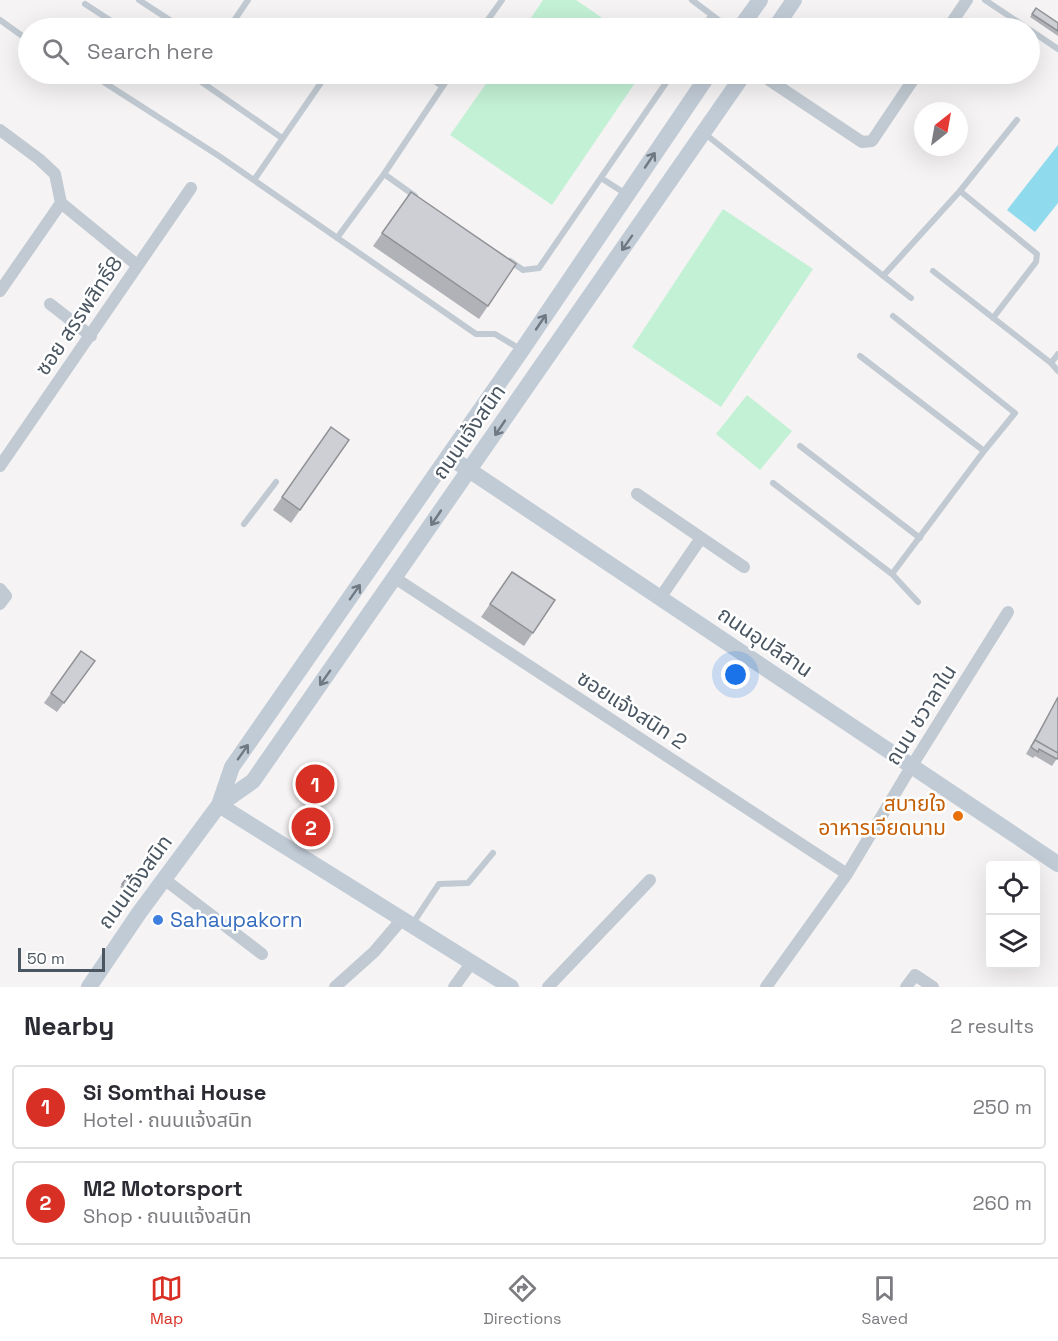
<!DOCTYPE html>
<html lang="en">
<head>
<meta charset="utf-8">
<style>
	body { margin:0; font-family:"Space Grotesk","Noto Sans Thai",sans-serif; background:#f7f7f7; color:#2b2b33 }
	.controls { position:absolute; right:18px; bottom:18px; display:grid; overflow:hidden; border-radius:6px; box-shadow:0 6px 24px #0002 }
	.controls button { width:54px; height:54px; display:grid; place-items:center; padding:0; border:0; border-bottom:2px solid #e1e1e2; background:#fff; color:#2b2b33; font:30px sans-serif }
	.compass { position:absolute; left:914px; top:102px; width:54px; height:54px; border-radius:50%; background:#fff; box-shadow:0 6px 24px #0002; rotate:31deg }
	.scale { position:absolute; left:18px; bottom:15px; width:87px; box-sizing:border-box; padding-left:6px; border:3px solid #4a5661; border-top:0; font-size:16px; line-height:21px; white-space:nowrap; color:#4a5661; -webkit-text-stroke:4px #fff; paint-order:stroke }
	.you { position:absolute; left:736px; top:675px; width:21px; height:21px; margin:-15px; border:4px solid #fff; border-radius:50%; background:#1a73e8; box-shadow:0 0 0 9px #1a73e833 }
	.badge { display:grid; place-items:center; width:39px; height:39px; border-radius:50%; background:#d93025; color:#fff; font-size:20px; font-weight:700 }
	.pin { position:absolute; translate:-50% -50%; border:3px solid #fff; box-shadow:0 2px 6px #0006 }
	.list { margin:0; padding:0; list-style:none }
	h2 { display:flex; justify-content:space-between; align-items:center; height:78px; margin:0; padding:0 24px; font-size:26px }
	h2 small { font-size:20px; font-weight:400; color:#7c7c81 }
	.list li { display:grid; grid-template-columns:39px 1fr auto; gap:18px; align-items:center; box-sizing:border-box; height:84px; margin:0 12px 12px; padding:0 12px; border:2px solid #e1e1e2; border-radius:6px }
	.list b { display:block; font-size:22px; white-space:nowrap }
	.list p { margin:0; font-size:20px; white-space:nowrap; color:#7c7c81 }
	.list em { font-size:20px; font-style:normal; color:#7c7c81 }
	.icon { flex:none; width:33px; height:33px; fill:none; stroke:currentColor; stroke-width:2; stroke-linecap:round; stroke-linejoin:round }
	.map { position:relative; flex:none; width:1058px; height:987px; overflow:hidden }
	.search { position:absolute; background:#fff; box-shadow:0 6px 24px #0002; left:18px; right:18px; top:18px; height:66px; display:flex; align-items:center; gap:15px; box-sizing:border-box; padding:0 21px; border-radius:33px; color:#7c7c81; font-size:22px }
	.sheet { height:270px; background:#fff }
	nav { display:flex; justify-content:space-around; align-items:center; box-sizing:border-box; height:84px; border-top:2px solid #e1e1e2; background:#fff; font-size:16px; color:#7c7c81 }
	nav a { display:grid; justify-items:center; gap:3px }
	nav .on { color:#d93025 }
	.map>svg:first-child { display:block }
</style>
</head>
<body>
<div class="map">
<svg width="1058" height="987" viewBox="0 0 1058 987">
	<rect width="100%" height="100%" fill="#f5f3f3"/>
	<path fill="#c3f1d5" d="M543,0H576L617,28H524Z
		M493,74H641L552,205L450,135Z
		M723,209L813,269L721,407L632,347Z
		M747,395L792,431L760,470L716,434Z"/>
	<path fill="#90daee" d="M1058,145V203L1035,232L1007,210Z"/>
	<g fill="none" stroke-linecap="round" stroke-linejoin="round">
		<path stroke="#c1cad2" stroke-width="6" d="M139,0L182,28
			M692,0L729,28
			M985,0L1027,28
			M85,4L122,28
			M0,20L28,40
			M229,28L248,0
			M482,28L502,0
			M703,28L711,16
			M1030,30L1058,49
			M91,74L219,156L476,334H495L520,349
			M190,74L282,138
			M424,74L442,86
			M704,133L911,298
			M384,174L415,196
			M601,178L626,194
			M254,180L327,74
			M960,191L1037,254L1036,262L993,318
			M337,238L384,174L451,74
			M510,261L523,270L539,268L672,74
			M933,271L1051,363L1058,371
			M883,276L960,191L1017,120
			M860,356L984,451
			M1051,363L1058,354
			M800,446L920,538
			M773,483L892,574L918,602
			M244,524L276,482
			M892,574L984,451L1015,413L893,316
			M413,923L439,884L468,883L493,853"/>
		<path stroke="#c1cad2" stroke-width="12" d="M948,28L967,0
			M760,74L862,142L872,141L917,74
			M0,130L39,159L55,174L61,203L137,265
			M0,291L61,203
			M50,304L91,336
			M0,466L191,188
			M637,494L744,567
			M395,578L847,874
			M0,589L6,596L0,604
			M660,598L701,538
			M164,879L262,954
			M335,987L374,952L403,918
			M454,987L472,962
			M548,987L650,880
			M766,987L847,874L911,767L1008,612
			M906,987L915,975L933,987"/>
		<path stroke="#c1cbd6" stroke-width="16" d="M740,28L760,0
			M775,28L794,0
			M448,456L1058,864
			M219,805L253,781L744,74
			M219,805L511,987
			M89,987L139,913L219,805L232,767L522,350L709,74"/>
	</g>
	<path fill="#b0b2b7" d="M1036,8L1058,23V36L1030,17Z
		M411,192L488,306L479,319L373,246Z
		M331,427L349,440L291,523L273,510Z
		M512,572L555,600L524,646L481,617Z
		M81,651L95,661L57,712L44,703Z
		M1058,697V757L1052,766L1035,756L1033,758L1026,754Z
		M129,875L137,881L128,893L120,887Z"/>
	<path fill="#cdcfd5" stroke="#909195" stroke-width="1.5" d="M1036,8L1058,23V31L1032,14Z
		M411,192L516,264L488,306L382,233Z
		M331,427L349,440L300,510L282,497Z
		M512,572L555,600L533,633L490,604Z
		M81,651L95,661L64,703L51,693Z
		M1058,697V753L1035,740L1033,744Z
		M1035,740L1058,753V757L1057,759L1039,749L1038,752L1031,747Z
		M129,875L137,881L131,890L122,884Z"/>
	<defs><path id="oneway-shaft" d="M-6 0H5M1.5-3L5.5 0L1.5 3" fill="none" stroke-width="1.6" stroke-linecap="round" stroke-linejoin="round" transform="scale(1.5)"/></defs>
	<g stroke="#6e7984">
		<use href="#oneway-shaft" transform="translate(650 160) rotate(-56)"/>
		<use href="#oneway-shaft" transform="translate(627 243) rotate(125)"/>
		<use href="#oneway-shaft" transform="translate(541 322) rotate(-56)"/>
		<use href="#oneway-shaft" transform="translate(500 428) rotate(124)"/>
		<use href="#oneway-shaft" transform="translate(436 518) rotate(124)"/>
		<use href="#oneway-shaft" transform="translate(355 592) rotate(-55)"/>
		<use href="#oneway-shaft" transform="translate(325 678) rotate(125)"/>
		<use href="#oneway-shaft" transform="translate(243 752) rotate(-55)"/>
	</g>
	<circle fill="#e8710a" stroke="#fff" stroke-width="2" cx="958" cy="816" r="6"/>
	<circle fill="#3f7fe0" stroke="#fff" stroke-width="2" cx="158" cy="920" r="6"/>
	<g text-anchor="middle" stroke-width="5" stroke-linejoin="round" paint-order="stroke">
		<g font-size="21" fill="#4a5661" stroke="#fff">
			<text transform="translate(79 316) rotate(-56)" y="7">ซอย สรรพสิทธิ์8</text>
			<text transform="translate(469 432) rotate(-55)" y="7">ถนนแจ้งสนิท</text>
			<text transform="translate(765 642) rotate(34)" y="7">ถนนอุปลีสาน</text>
			<text transform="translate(632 710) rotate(33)" y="7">ซอยแจ้งสนิท 2</text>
			<text transform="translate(921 715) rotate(-58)" y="7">ถนน ชวาลาใน</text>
			<text transform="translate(135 882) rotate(-54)" y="7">ถนนแจ้งสนิท</text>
		</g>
		<g font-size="21" fill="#c56008" stroke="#fff" text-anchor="end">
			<text x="946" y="811">สบายใจ<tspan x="946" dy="24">อาหารเวียดนาม</tspan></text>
		</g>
		<g font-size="21" fill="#366cbe" stroke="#fff" text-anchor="start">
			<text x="170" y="927">Sahaupakorn</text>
		</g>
	</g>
</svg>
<div class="controls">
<button><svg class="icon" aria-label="locate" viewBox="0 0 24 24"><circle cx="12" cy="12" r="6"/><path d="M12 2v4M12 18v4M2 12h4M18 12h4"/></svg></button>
<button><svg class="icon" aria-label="layers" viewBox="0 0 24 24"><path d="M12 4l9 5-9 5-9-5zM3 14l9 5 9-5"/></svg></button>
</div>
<svg class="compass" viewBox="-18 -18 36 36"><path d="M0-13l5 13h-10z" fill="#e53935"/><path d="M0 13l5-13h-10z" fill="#7c7c81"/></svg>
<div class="scale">50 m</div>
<div class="you"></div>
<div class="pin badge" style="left:315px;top:784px">1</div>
<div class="pin badge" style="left:311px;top:827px">2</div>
<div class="search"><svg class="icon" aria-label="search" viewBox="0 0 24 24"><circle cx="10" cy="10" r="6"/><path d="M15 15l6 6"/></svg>Search here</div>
</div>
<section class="sheet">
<h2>Nearby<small>2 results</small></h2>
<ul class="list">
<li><span class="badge">1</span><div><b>Si Somthai House</b><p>Hotel · ถนนแจ้งสนิท</p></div><em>250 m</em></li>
<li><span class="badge">2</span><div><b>M2 Motorsport</b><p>Shop · ถนนแจ้งสนิท</p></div><em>260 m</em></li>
</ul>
</section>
<nav>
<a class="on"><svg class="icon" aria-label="map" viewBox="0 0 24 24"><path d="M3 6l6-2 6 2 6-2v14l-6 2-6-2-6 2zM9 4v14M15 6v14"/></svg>Map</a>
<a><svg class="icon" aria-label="directions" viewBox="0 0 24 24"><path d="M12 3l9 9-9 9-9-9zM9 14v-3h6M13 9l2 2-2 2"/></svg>Directions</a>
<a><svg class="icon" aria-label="saved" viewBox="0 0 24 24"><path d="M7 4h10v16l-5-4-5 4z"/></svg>Saved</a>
</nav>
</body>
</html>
